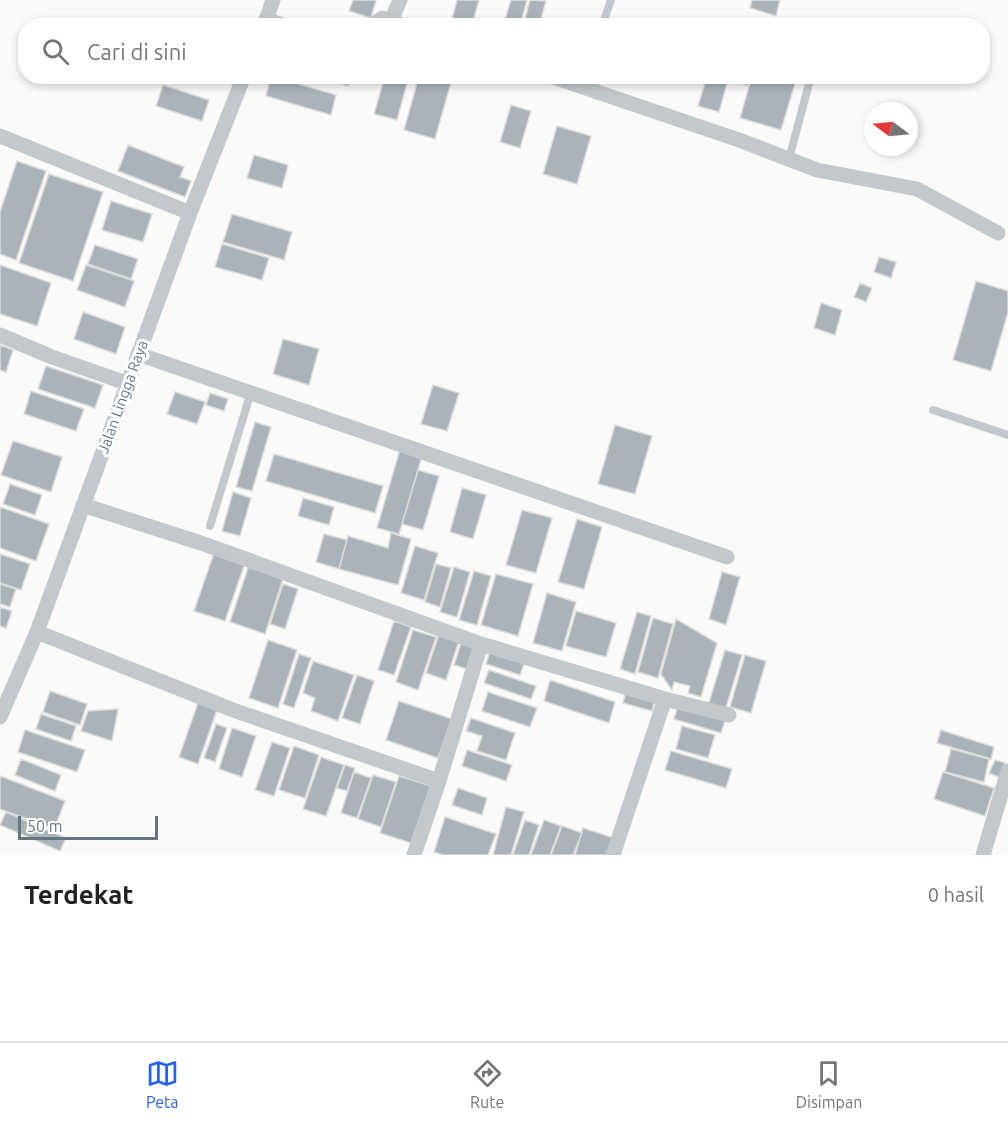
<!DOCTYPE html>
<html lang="id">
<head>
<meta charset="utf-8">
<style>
	body { margin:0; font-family:Ubuntu,sans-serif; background:#f6f6f6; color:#202124 }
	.compass { position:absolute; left:864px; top:102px; width:54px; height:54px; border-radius:50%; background:#fff; box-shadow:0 3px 9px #0003; rotate:286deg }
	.scale { position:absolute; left:18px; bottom:15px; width:140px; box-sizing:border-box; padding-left:6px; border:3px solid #657683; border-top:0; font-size:16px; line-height:21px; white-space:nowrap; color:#657683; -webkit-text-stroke:4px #fff; paint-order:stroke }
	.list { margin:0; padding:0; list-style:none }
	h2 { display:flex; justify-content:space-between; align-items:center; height:78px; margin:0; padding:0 24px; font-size:26px }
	h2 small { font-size:20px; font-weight:400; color:#757577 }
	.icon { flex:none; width:33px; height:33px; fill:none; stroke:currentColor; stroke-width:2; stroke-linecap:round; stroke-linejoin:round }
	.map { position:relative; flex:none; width:1008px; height:855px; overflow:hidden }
	.search { position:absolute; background:#fff; box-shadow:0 3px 9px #0003; left:18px; right:18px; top:18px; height:66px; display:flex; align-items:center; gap:15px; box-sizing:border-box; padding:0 21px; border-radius:24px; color:#757577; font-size:22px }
	.sheet { height:186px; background:#fff }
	nav { display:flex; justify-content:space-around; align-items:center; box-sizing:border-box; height:84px; border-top:2px solid #e0e0e0; background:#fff; font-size:16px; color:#757577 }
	nav a { display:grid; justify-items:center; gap:3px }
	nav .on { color:#2563eb }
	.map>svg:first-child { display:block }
</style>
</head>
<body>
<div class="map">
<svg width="1008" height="855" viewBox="0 0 1008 855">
	<rect width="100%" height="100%" fill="#fafaf8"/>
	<path fill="#aab3b9" stroke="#dcdcda" stroke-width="1.5" d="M353,0H376L371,18L349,11Z
		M457,0H479L472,25L452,19Z
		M511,0H527L520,26H503Z
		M530,0L546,1L539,26H523Z
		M752,0H780L776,16L750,8Z
		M271,76L336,95L331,115L266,96Z
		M317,76H351L348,86Z
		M385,76H409L397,120L374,114Z
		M419,76L452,79L435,139L404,130Z
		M707,76H729L719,112L698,106Z
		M733,76H750L747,85L731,81Z
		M752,76L797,77L781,130L740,118Z
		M163,85L209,100L202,121L156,106Z
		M511,105L531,111L520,148L500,142Z
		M557,126L591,136L577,184L543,174Z
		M128,145L184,167L180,177L191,181L185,197L118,171Z
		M254,155L288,165L282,188L247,178Z
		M17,161L46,171L16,260L0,254V212Z
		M49,174L103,192L73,281L19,263Z
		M111,201L152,214L143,242L102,230Z
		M232,214L292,232L284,260L223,242Z
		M222,244L269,258L262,280L215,267Z
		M95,245L138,259L131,279L88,264Z
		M879,257L896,262L891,278L874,272Z
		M0,265L51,283L37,326L0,314Z
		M86,265L134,281L125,307L77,290Z
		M976,281L1008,291V312L991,371L953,360Z
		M860,283L872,288L866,302L854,297Z
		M821,303L842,310L835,335L814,328Z
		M83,312L125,327L116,354L74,339Z
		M283,339L319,349L309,385L273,374Z
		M0,345L13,350L6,372L0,370Z
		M46,366L103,385L95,408L38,389Z
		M433,385L459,393L447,431L421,424Z
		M31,391L84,409L76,431L24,414Z
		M175,392L205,402L197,424L167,414Z
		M210,393L228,399L224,411L206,405Z
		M255,422L271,427L252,491L236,487Z
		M615,425L652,436L635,494L598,484Z
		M13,441L62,457L51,492L1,475Z
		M401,446L423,453L399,534L377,528Z
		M274,454L383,486L375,513L266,481Z
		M418,470L439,476L423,530L402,524Z
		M10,484L42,495L35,515L3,504Z
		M462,488L486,495L473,539L450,532Z
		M233,492L251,498L240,536L222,531Z
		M303,498L334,507L329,525L298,516Z
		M0,507L49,524L36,561L0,548Z
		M522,510L552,518L536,573L506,565Z
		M577,519L602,527L584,589L558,582Z
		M391,533L411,539L398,585L339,569L348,536L388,548Z
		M324,534L347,540L339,569L316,562Z
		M415,546L438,553L424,600L401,593Z
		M215,550L246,560L225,621L194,611Z
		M0,554L30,564L21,590L0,583Z
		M250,562L285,573L265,634L230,622Z
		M436,564L451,568L440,607L425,602Z
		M454,567L470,572L457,617L440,612Z
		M474,571L491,576L477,625L459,620Z
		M722,572L740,577L726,625L709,619Z
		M496,574L533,584L518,636L481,625Z
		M0,584L16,589L10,607L0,604Z
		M283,584L298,589L285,629L270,624Z
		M547,593L576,602L562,651L533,643Z
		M0,607L12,611L6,628L0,626Z
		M576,611L616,623L606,657L566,646Z
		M637,612L651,616L635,674L620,669Z
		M653,618L673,624L658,678L638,672Z
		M676,619L717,643L701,697L688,693L690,686L674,682L672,690L661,674Z
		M394,621L411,627L394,675L378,670Z
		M413,630L436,637L418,690L396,682Z
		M440,631L460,638L446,680L426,673Z
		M268,640L297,650L278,708L249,698Z
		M462,640L476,644L467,669L454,665Z
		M491,648L526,659L520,675L486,664Z
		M725,650L742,655L725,711L708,706Z
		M299,654L311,658L294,708L283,704Z
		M745,655L766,661L751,713L730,707Z
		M313,661L354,675L338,721L311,711L315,698L303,693Z
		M489,670L536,686L531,699L484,683Z
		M357,675L374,681L360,724L342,718Z
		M550,680L615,702L609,723L544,701Z
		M50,691L87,704L80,725L43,712Z
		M626,691L655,699L652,711L623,703Z
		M488,692L537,708L530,727L482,711Z
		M199,700L218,707L198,764L179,757Z
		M399,701L452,719L438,758L386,740Z
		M679,703L726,717L721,733L674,719Z
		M118,709L112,741L81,731L88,711Z
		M41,714L76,726L71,741L36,729Z
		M471,718L515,733L506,760L477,751L482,736L466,731Z
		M216,724L227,728L215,762L204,758Z
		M682,726L715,735L708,758L676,749Z
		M232,728L256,736L242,777L219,769Z
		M25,730L85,750L77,772L18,752Z
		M941,730L994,747L991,759L937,743Z
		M272,742L290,748L274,796L255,790Z
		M294,746L319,755L305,798L279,790Z
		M951,749L989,759L984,782L945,772Z
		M467,750L512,765L506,781L462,766Z
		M671,751L732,769L726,788L665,770Z
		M321,757L344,765L326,816L303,809Z
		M21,759L61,775L55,791L15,775Z
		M995,760L1005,763L999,777L989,773Z
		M345,765L355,768L347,791L337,788Z
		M354,772L371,778L357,818L341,813Z
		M943,772L994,788L985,816L934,799Z
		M373,775L396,782L381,827L358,819Z
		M0,776L65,801L54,829L0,809Z
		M399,776L431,786L411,843L380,833Z
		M458,788L487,798L482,815L452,805Z
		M506,807L524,812L511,855H493Z
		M6,812L66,838L60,851L0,825Z
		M445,817L496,834L488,855H443L434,852Z
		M525,820L539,825L529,855H513Z
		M544,820L561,826L550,855H531Z
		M562,826L582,833L573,855H551Z
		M583,828L614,838L609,855H575Z"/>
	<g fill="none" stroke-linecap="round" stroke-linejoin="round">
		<path stroke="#c3c8cc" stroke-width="8" d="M602,26L611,0
			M789,159L811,76
			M933,410L1008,435
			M210,526L251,392"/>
		<path stroke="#c3c8cc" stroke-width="15" d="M266,19L285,26
			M391,21L400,0
			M264,26L273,0
			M372,26L382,18L404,26
			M550,76L739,140L817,170L917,189L998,233
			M0,136L190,213
			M0,335L52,357L129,384
			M138,354L727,557
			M83,505L201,543L481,644L665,699L613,855
			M37,632L233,710L439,781L414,855
			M665,699L729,715
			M0,717L37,632L190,213L244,76
			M439,781L481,644
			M983,855L1008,771"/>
	</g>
	<g text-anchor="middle" stroke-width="6" stroke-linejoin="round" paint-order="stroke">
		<g font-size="15" fill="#657683" stroke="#fff">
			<text transform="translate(123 397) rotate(-70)" y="5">Jalan Lingga Raya</text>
		</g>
	</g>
</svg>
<svg class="compass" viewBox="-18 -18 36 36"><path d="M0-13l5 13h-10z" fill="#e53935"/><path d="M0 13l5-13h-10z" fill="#757577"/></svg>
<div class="scale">50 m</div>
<div class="search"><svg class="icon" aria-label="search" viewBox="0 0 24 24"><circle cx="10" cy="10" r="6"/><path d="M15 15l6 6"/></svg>Cari di sini</div>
</div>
<section class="sheet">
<h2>Terdekat<small>0 hasil</small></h2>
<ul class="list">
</ul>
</section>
<nav>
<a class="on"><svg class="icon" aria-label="map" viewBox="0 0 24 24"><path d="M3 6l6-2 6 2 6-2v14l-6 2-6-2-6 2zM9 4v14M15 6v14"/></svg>Peta</a>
<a><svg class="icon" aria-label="directions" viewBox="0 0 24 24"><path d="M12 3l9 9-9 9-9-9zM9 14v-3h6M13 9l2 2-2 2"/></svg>Rute</a>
<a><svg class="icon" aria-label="saved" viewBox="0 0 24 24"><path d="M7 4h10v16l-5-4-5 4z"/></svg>Disimpan</a>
</nav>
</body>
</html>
